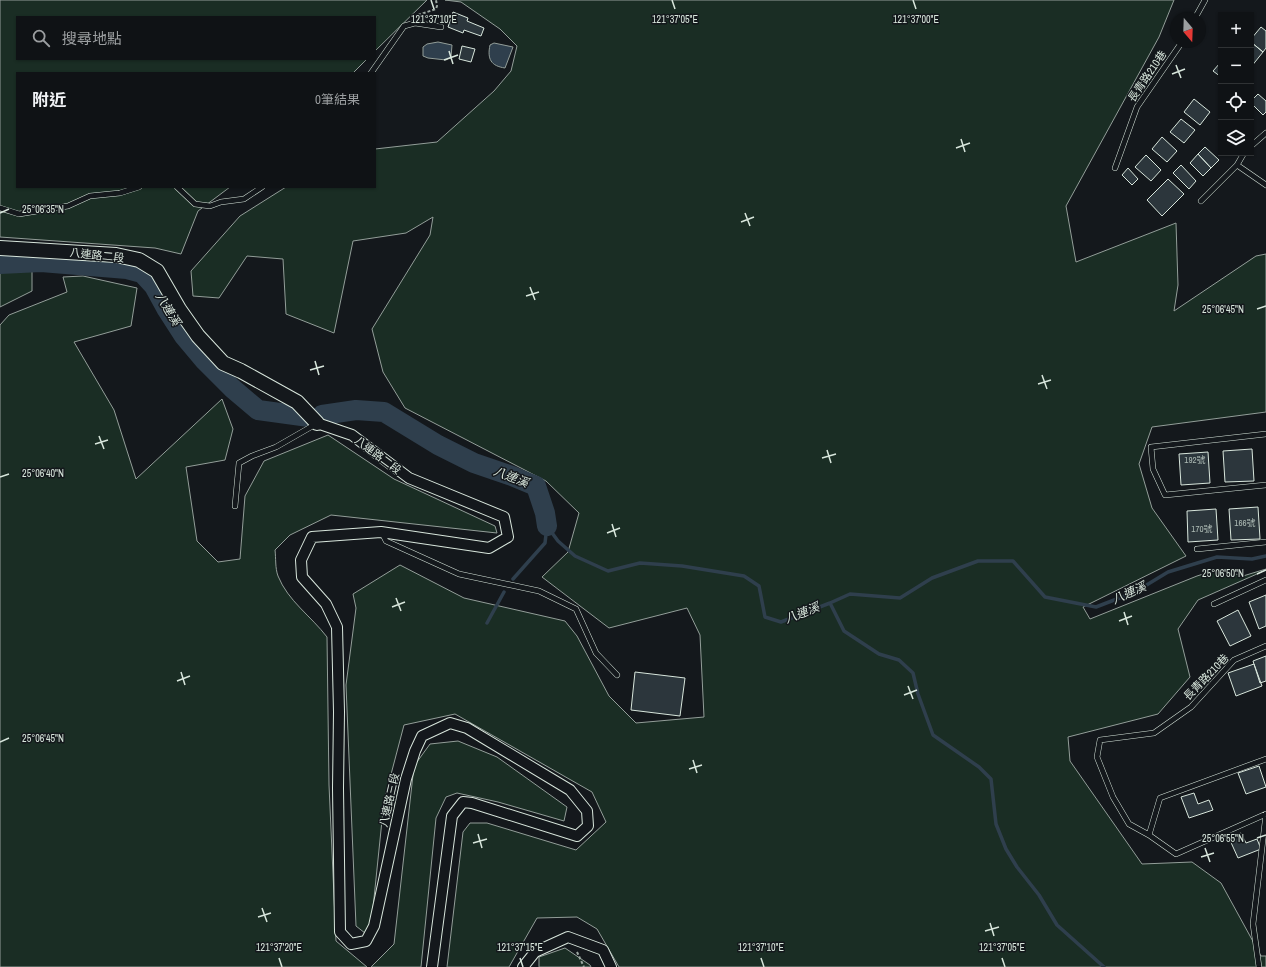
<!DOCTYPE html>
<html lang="zh-TW">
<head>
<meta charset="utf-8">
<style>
	body { margin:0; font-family:"Archivo Narrow","Noto Sans TC",sans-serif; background:#181b1e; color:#f1f3f6 }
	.controls { position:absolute; right:12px; top:12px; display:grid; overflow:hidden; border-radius:0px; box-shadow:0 1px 3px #0004 }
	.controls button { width:36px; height:36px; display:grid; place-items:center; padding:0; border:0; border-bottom:1px solid #2f3234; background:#0f1215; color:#f1f3f6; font:20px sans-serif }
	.compass { position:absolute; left:1170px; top:12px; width:36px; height:36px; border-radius:50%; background:#0f1215; box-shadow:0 1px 3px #0004; rotate:161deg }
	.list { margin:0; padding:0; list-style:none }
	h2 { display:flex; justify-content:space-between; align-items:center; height:52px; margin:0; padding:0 16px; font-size:17px }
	h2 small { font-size:13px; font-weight:400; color:#9b9ea0 }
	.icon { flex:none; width:22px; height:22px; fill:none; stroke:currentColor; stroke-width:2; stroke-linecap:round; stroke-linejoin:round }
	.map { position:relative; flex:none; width:1266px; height:967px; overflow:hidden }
	.search { position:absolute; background:#0f1215; box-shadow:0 1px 3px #0004; left:16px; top:16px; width:360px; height:44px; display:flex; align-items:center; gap:10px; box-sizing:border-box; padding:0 14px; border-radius:0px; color:#9b9ea0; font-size:15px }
	.panel { position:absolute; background:#0f1215; box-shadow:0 1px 3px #0004; left:16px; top:72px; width:360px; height:116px; border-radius:0px }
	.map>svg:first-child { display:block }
</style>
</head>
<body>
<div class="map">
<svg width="1266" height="967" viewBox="0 0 1266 967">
	<rect width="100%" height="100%" fill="#14181c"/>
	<path fill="#1a2d24" stroke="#939e99" d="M0,0H427L375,51V17H17V59H367L353,73H17V187H230L198,211L181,254L155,248L0,237Z
		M445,0H1174L1159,37L1066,206L1076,262L1176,223L1178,285L1174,311L1256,256L1266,254V412L1152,427L1139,464L1152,508L1186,556L1083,607L1090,619L1197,576L1219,569L1243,576L1266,569V570L1198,600L1178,629L1190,677L1158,714L1068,737L1070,761L1142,864L1192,862L1221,883L1261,956H1266V967H619L597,929L577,917L537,918L509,967H447L463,832L470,823H487L576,850L606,822L592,792L455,714L404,725L384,801L370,937L356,926L346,685L356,608L353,594L400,565L464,598L565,621L577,636L609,696L636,723L704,717L700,635L687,608L609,628L542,577L568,552L579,513L546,481L405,408L383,372L372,329L430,235L433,217L406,233L353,241L334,333L286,314L283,259L247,256L219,298L193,296L191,271L240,216L286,187H375V149L437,142L494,91L511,71L517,46L500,29L461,2Z
		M32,270V291L0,307V272Z
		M83,276L137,288L131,326L74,342L114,410L136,479L222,399L233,429L225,460L186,467L197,541L218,562L240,559L245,496L264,461L328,435L394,479L495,526L497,533L331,515L290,535L275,550C276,558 275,568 278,576C288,601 311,616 327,637L329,785L336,941L367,967H0V325L9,315L67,292L63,277Z
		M458,741L497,757L567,807L564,821L498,802L457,793L446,797L436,818L421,967H371L394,944L414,766L430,744Z
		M565,948L590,965L591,967H539V957Z"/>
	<path fill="#2f3f4d" stroke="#939e99" d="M438,42L452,45L451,57L446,60L428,58L423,56V47L427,44Z
		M494,43L513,47L505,68C491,66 487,59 490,45Z"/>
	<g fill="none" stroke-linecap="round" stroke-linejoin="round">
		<path stroke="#2f3f4d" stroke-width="3.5" d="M547,526L558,541L575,556L608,571L640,563L682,566L744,576L759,586L765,617L781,622L830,603L850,594L900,598L932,578L978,561H1013L1045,597L1096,607L1135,592L1168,572L1217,557L1252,559L1266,556
			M513,579L545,543L547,526
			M830,603L844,631L879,654L899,660L913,673L918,694L933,735L979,767L991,779L996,824L1006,849L1017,867L1039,895L1057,925L1104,967
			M487,623L504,592"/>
		<path stroke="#2f3f4d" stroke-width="20" d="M0,264L41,262L127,269L142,273L154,286L166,308L184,336L205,361L232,388L258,410L309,417
			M322,415L356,410L384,412L438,445L474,463L512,476L536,486L545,513L547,526"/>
	</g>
	<path fill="#2c363c" stroke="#d8e6dc" d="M453,12L468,18L467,21L484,28L481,36L464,30L463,33L448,27Z
		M1261,27L1266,31V48L1263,52L1251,42V39Z
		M1251,42L1263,52L1251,67Z
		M462,46L475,49L471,62L459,59Z
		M1220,63L1221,64V77L1213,71Z
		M1258,94L1266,101V112L1263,115L1251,103V101Z
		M1194,99L1210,112L1200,125L1184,112Z
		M1181,119L1195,130L1184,143L1170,132Z
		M1162,137L1177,151L1167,162L1152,149Z
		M1205,147L1219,160L1211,168L1198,154Z
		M1198,154L1211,168L1203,176L1190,163Z
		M1146,155L1161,170L1151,181L1135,167Z
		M1181,165L1196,181L1189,189L1173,173Z
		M1128,168L1138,179L1132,185L1122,175Z
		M1168,179L1184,194L1162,216L1147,200Z
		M1252,449L1254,481L1225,482L1223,451Z
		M1208,452L1210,483L1181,485L1179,454Z
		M1258,507L1260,539L1231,540L1229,509Z
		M1216,509L1218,540L1188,542L1187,511Z
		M1266,595V626L1259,629L1249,602Z
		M1238,610L1251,636L1230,646L1217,621Z
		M1266,656V681L1260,683L1253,661Z
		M1254,664L1262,686L1236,696L1228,673Z
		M635,672L685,678L680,716L631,710Z
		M1259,766L1266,787L1246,794L1238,773Z
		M1194,793L1198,804L1209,800L1213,810L1189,818L1181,797Z
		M1241,833L1246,843L1257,839L1261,849L1238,858L1229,838Z"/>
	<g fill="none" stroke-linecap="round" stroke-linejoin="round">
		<g stroke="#d8e6dc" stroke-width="6">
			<path id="lane" d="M1195,18L1205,0
				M371,73L404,26L415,23L441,27
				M1251,146L1266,133
				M1237,165L1266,185
				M1115,168L1137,107L1182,42
				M177,187L195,204L210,206L221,202L244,199L262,187
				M1201,201L1237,165L1244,153
				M0,208L19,214L68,206L90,196L120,193L139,187
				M1266,434L1151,447L1153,469L1165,495L1266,485
				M235,506L239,463L252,456L276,447L316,424
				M382,533L386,541L459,574L539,591L576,609L596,653L617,675
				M1197,549L1266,542
				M1214,604L1266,580
				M1266,646L1234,660L1191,707L1154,733L1100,740L1097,757L1113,797L1129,824L1149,835L1176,854L1266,814
				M1149,835L1160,798L1266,759
				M1259,967L1253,924L1266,814"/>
		</g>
		<g stroke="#d8e6dc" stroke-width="12">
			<path id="street" d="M317,423L352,435L409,478L504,517L508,537L489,548L381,532L312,537L301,560L302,577L326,604L337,627L339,712L338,788L340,932L351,944L366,941L374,926L406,779L415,751L422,736L450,723L467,728L570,790L587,811L588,826L577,836L472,803L463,802L452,816L432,967
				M523,967L535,952L568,937L603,950L611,967"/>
		</g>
		<g stroke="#d8e6dc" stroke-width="16">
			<path id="secondary" d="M0,248L116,255L139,260L157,271L179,309L198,336L223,363L241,371L297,402L317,423"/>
		</g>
		<path stroke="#9da8a2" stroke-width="2" stroke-dasharray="3 2" stroke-linecap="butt" d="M418,15L436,9L437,6L436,0
			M577,952L584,967"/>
		<use href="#lane" stroke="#14181c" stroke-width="5"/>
		<use href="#street" stroke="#14181c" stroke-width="10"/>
		<use href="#secondary" stroke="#14181c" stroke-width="14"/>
	</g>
	<path fill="none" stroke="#d8e6dc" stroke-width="1.5" d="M431,0L434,9M672,0L675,9M913,0L916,9M449,51L453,64M444,60L458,55M1176,65L1181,78M1172,74L1185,69M961,139L965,152M956,148L970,143M0,213L9,209M745,213L750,226M741,222L754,217M530,287L535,300M526,296L539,292M1257,309L1266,306M315,361L319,375M310,370L324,366M1042,375L1047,389M1038,384L1051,380M99,436L104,449M95,444L108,440M827,450L831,463M822,458L836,454M0,477L9,474M612,524L616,537M607,533L620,528M1257,574L1266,570M396,598L401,611M392,607L405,602M1124,612L1128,625M1119,621L1132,616M181,672L185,685M177,681L190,676M908,686L913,699M904,695L917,690M0,742L9,738M693,760L697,773M689,769L702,765M478,834L482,848M1257,838L1266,835M473,843L487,839M1205,848L1210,862M1201,857L1214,853M262,908L267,922M258,917L271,913M990,923L994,936M985,931L999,927M279,958L282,967M520,958L523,967M761,958L764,967M1002,958L1005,967"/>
	<g text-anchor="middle" stroke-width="3" stroke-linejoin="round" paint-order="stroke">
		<g font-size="9" fill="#adbab4">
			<text x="1195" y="463">192號</text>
			<text x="1245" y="526">166號</text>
			<text x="1202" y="532">170號</text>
		</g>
		<g font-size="11" fill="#d8e6dc" stroke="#14181c">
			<text transform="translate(1147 76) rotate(-56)" y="4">長青路210巷</text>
			<text transform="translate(97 255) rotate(6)" y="4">八連路二段</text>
			<text transform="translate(378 455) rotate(37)" y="4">八連路二段</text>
			<text transform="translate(1206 677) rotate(-46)" y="4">長青路210巷</text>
			<text transform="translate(389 800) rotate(-77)" y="4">八連路三段</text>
		</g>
		<g font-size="12" font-style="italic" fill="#d8e6dc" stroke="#14181c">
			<text transform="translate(168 309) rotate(59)" y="4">八連溪</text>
			<text transform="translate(511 477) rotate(21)" y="4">八連溪</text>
			<text transform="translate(1129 593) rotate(-24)" y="4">八連溪</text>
			<text transform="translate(802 613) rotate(-21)" y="4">八連溪</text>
		</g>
	</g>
	<g font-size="10" text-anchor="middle" fill="#d8e6dc" stroke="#14181c" stroke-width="3" stroke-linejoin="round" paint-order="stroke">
		<text x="434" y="23">121°37'10"E</text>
		<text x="675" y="23">121°37'05"E</text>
		<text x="916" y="23">121°37'00"E</text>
		<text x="43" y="213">25°06'35"N</text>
		<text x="1223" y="313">25°06'45"N</text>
		<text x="43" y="477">25°06'40"N</text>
		<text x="1223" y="577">25°06'50"N</text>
		<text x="43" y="742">25°06'45"N</text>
		<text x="1223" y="842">25°06'55"N</text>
		<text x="279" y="951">121°37'20"E</text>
		<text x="520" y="951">121°37'15"E</text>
		<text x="761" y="951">121°37'10"E</text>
		<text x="1002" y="951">121°37'05"E</text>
	</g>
</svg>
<div class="controls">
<button>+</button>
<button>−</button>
<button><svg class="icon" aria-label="locate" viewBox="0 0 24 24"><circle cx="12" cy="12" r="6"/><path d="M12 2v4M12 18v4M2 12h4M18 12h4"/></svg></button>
<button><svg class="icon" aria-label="layers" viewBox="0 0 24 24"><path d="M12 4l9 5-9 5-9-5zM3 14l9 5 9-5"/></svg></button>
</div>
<svg class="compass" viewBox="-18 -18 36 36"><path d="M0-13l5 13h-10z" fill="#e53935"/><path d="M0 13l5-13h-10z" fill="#9b9ea0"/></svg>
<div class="search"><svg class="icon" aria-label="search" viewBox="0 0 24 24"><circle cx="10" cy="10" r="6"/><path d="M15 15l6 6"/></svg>搜尋地點</div>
<section class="panel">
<h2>附近<small>0筆結果</small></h2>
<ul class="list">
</ul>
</section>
</div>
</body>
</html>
